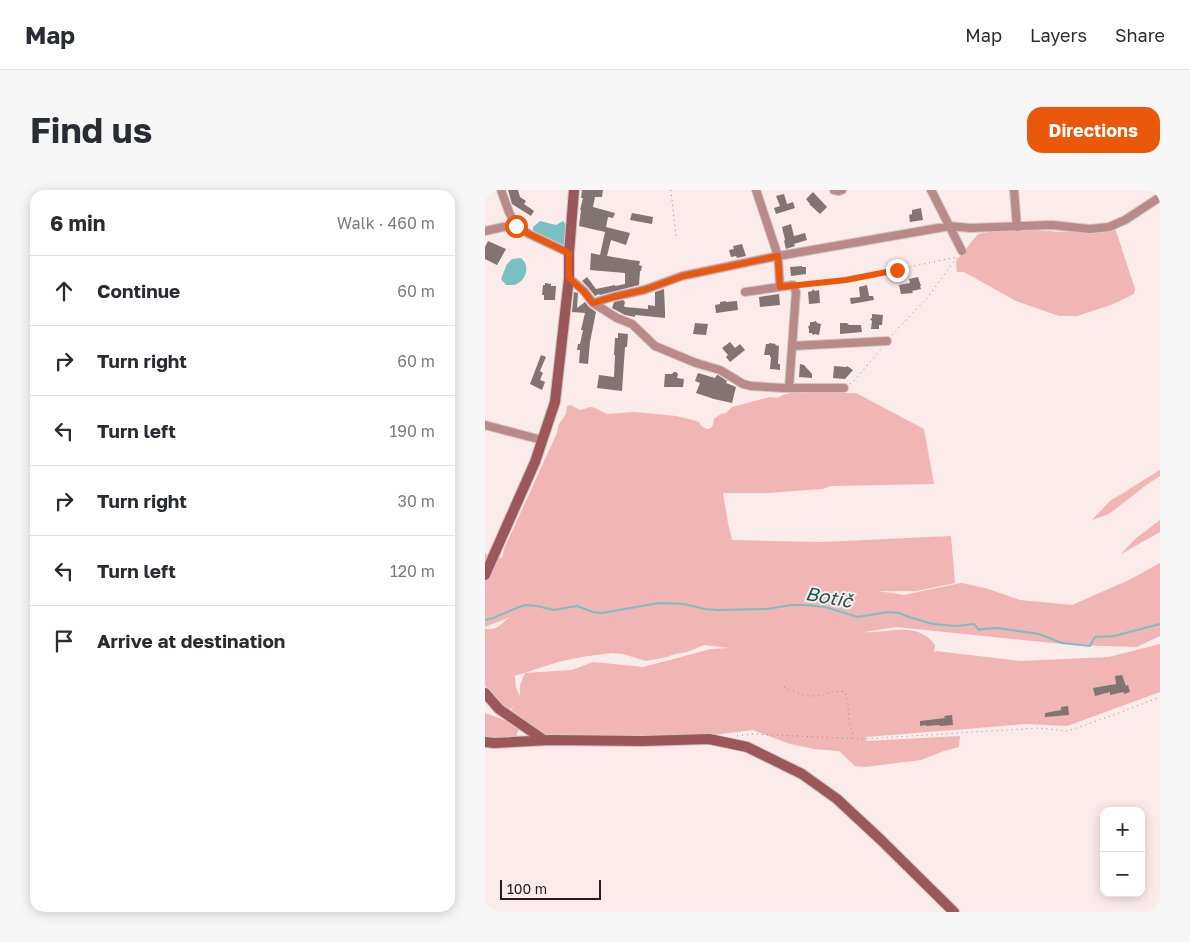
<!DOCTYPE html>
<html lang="en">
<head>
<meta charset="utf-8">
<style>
	body { margin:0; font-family:"Golos Text",sans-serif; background:#f7f7f7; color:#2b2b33 }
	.controls { position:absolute; right:15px; bottom:15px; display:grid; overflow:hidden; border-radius:10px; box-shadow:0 2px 12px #0003 }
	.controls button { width:45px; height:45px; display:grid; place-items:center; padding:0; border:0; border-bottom:1px solid #e1e1e2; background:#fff; color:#2b2b33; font:25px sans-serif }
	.scale { position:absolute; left:15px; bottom:12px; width:101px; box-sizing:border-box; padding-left:5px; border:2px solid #221d1d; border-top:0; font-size:14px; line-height:18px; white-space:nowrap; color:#221d1d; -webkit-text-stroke:4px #fbebeb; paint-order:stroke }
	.stop { position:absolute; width:15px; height:15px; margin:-11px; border:4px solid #ea580c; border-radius:50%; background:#fff }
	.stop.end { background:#ea580c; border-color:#fff; box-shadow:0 1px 5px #0008 }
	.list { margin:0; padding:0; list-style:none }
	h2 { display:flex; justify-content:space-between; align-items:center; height:65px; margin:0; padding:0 20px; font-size:21px }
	h2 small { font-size:16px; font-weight:400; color:#7c7c81 }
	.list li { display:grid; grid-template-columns:32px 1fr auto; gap:15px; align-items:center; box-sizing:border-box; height:70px; padding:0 20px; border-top:1px solid #e1e1e2 }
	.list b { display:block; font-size:19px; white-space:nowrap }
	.list em { font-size:16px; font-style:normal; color:#7c7c81 }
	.icon { flex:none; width:28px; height:28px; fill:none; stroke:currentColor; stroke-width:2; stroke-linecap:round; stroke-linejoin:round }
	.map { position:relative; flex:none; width:675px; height:722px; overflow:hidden; border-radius:15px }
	header { display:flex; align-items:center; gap:30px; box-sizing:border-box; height:70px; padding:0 25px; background:#fff; border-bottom:1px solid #e1e1e2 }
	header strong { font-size:24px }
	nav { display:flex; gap:28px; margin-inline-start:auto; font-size:18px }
	.intro { display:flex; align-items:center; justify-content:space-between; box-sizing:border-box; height:120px; padding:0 30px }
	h1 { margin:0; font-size:35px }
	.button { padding:12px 22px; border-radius:15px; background:#ea580c; color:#fff; font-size:18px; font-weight:700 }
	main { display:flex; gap:30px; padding:0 30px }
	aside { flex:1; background:#fff; border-radius:15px; box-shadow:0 2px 12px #0003 }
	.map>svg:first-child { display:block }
</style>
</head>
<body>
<header>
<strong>Map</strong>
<nav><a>Map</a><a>Layers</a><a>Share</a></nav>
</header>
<div class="intro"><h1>Find us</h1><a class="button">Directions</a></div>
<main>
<aside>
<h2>6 min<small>Walk · 460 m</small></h2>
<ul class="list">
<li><svg class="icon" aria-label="ahead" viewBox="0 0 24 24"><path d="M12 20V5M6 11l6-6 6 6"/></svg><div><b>Continue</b></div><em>60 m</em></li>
<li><svg class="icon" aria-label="right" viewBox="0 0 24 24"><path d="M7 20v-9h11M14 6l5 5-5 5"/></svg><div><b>Turn right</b></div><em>60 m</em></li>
<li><svg class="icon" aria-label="left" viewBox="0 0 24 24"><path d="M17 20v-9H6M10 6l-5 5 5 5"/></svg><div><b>Turn left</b></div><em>190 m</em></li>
<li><svg class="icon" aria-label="right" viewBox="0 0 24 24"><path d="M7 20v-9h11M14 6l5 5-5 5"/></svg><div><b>Turn right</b></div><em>30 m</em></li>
<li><svg class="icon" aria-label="left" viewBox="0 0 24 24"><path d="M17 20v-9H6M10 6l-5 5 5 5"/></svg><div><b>Turn left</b></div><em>120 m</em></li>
<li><svg class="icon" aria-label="arrive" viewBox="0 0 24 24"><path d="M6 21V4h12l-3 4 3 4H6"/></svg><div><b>Arrive at destination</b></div></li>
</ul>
</aside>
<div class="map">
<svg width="675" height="722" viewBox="0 0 675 722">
	<rect width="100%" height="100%" fill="#fbebeb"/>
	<path fill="#f1b5b5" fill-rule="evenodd" d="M528,38L574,42L630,38L650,99L649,104L626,115L592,126H574L531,111L479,82H472L471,71L493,44Z
		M322,203H371L439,239L449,294L346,296L337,299L283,303H238L243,333L247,350L337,352L466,346L470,393L431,401H393L419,405L476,393L500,398L535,410L587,415L644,390L675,373V446L652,457L587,455L411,437L379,442C405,444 431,430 450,455L449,462L451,461L536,471L624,467L675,454V502L582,536L541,534L381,547V551L475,546L474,557L459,561L436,570L380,577L370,576L354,561L329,559L305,554L268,540L220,546L77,547L60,545L26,520L29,516L25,519L21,518L0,495V439C14,440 14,435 25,427L0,437V364L17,368L19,359L72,243L74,234L81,224L82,216L86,215L95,220L106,217L110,218L122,224L149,222L191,226L208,230L214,232L216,236L222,239L226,238L228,235L229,229L236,224L241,223L247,217L285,207C294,209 294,206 301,204C307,202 316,204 322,203ZM219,455L245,458L226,459L158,477L108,472L87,480L40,483L35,495V506L31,498L30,487L29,486L73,472L96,467L127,463L138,464L161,471L182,467L190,464L202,462Z
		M675,280V286L664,293L624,324L607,330L625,311Z
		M675,330V342L636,364L650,349Z
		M0,523L35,536L31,547H0Z"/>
	<path fill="#79c1c1" d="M55,31L71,35L78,31L81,35L80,44V55L77,57L48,43V37Z
		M36,68C46,76 41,92 29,95C27,95 22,95 21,95L16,89L22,74L27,69Z"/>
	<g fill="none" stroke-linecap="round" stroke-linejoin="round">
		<path stroke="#79c1c1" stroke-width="2" d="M0,430L8,428L34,417L41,415L52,416L69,420L92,416L108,422L117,423L174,413L199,414L220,419L232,420L283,419L306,415H320L340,417L373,427L403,422L414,423L424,427L448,434L471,436L489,434L494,440L497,439L513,438L554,444L577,453L605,456L610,447L629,446L675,434"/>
	</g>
	<path fill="#837474" d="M23,0H33L35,7L41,11L39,14L49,21L46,26L27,14Z
		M97,0H118L117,7H110L108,17L130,23L128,28L123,27L121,37L145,43L141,55L126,50L122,66L146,70L155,71L154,75L157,76L156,81H155L154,95L115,105L114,104L110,106L103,97L97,91L102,87L111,99L130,95V96L140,94V83L105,80L106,63L115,65L120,42L94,36L96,20H95L98,8H96Z
		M328,2L342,17L335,24L324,14H325L321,9Z
		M299,4L302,14L308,12L310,18L291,24L289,18L295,16L291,6Z
		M436,18L438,30L425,32L424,25L427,24V20Z
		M147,23L168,27L167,34L145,30Z
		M306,34L309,46L320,43L322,50L309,54L310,56L301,59L299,51L300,50L297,37Z
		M3,51L21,59L12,75L0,69V57Z
		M257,54L261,66L252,68L251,66L246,67L244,60L249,59L248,56Z
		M317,76V77H321V84L306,86L305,77Z
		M433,87L436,96H435L436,99L427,101L428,103L416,104L414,95L425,93L424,89Z
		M60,93L66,94V96H71L70,110H59V105H57L58,95H60Z
		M382,95L384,106H388L389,110L366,114L365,108L375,107L374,97Z
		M179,99L180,121V128L150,125V127L140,125L127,118L129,112L138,110L140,112L139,116L140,117L163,119V115L170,116V102Z
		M328,99L330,101L334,100L335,113L324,114L323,102L327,101Z
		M89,102L93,103L92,118L100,112L104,117L111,122L105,152L103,174L94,173L95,160H92L93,154H95L98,140H96L100,123L87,122Z
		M294,104L295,115L275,117L274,107Z
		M241,111V112L252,111L253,120L231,123L230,115L235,114V112Z
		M387,124L398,125L397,135H394V139H386L387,131L385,129L387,128Z
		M331,131L332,133L336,134L334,145L330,144L328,145L327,143H324V139L323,137L325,135V132H328Z
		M210,133L223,134L221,145L208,144Z
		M355,133H362L364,135H376L377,142L355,144Z
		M133,143L143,144L142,157H140L137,201L112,198L114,185L129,187L130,165H129L130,148H133Z
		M245,152L250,158L255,154L260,160L245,172L241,167L243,165L237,158Z
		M284,153L291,154L290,155L294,156L293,174H295V180L285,179L286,167H285V165H279L281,154H284Z
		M56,165L61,167L55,181L58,183L55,190L60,192L57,200L45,194Z
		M315,174L319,175L327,184V188L314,187Z
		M349,176L361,177L362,176L368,180L360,189L348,188Z
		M189,182H191L193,184L192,188L199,189L198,197H179L180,184H187Z
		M213,183L230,188L232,185H233L242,191L241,193L251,197L247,213L229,209L211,203L215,193L210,191Z
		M637,485L641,496L643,495L645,502L639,504V502L625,505V502L610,506L608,498L631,494L630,486Z
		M583,516L584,525L560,527V523L576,520V517Z
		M467,525L468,535L455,536L454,535L441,536V535L435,536V531L460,528L459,526Z"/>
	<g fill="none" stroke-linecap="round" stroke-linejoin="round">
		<g stroke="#d4c6c6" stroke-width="10">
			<path id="street" d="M16,0L24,22L31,36
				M271,0L293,66L295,97
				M349,0L354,1L357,0
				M446,0L477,61
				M529,0L532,37
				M0,41L18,37L31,36L44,44L84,63
				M84,88L99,101L108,113L132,128L147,134L170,156L211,173L235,180L258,194L266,196L299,198H359
				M260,102L308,95L311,102L304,198
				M108,113L127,107L159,100L197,86L293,66L465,36L485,38L567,35L605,39L624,37L640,30L675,7
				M307,156L402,151
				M0,235L57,250"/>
		</g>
		<g stroke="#d4c6c6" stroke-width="12">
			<path id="secondary" d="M0,385L50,272L70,212L84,88V63L89,0
				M0,503L14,519L59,550
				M0,552L9,553L65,550L157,551L224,549L262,557L317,584L352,609L396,650L469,722"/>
		</g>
		<path stroke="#968b8b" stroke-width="1" stroke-dasharray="1 4" stroke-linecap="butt" d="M186,0L191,47
			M316,94L361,90L472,67
			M407,145L443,107L473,66
			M365,194L368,192L397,158
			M299,497C309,501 321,507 331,506C343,505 346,499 360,502L363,515L364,531L369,548
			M252,546L268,544L377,549L553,538L583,541L631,524L675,507"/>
		<use href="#street" stroke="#ba898a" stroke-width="8"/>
		<use href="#secondary" stroke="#9b575a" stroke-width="10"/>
	</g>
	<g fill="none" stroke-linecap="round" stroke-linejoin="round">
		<path stroke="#ea580c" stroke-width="6" d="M31,36L44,44L84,63V88L99,102L108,113L128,107L159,100L198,86L293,66L295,97L361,90L412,80"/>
	</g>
	<g text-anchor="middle" stroke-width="4" stroke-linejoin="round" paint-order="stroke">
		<g font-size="19" font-style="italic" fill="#175656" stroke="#fbebeb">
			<text transform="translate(344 407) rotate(10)" y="7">Botič</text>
		</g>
	</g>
</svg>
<div class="controls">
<button>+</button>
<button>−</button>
</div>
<div class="scale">100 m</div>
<div class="stop" style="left:31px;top:36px"></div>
<div class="stop end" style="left:412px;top:80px"></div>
</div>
</main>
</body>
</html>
